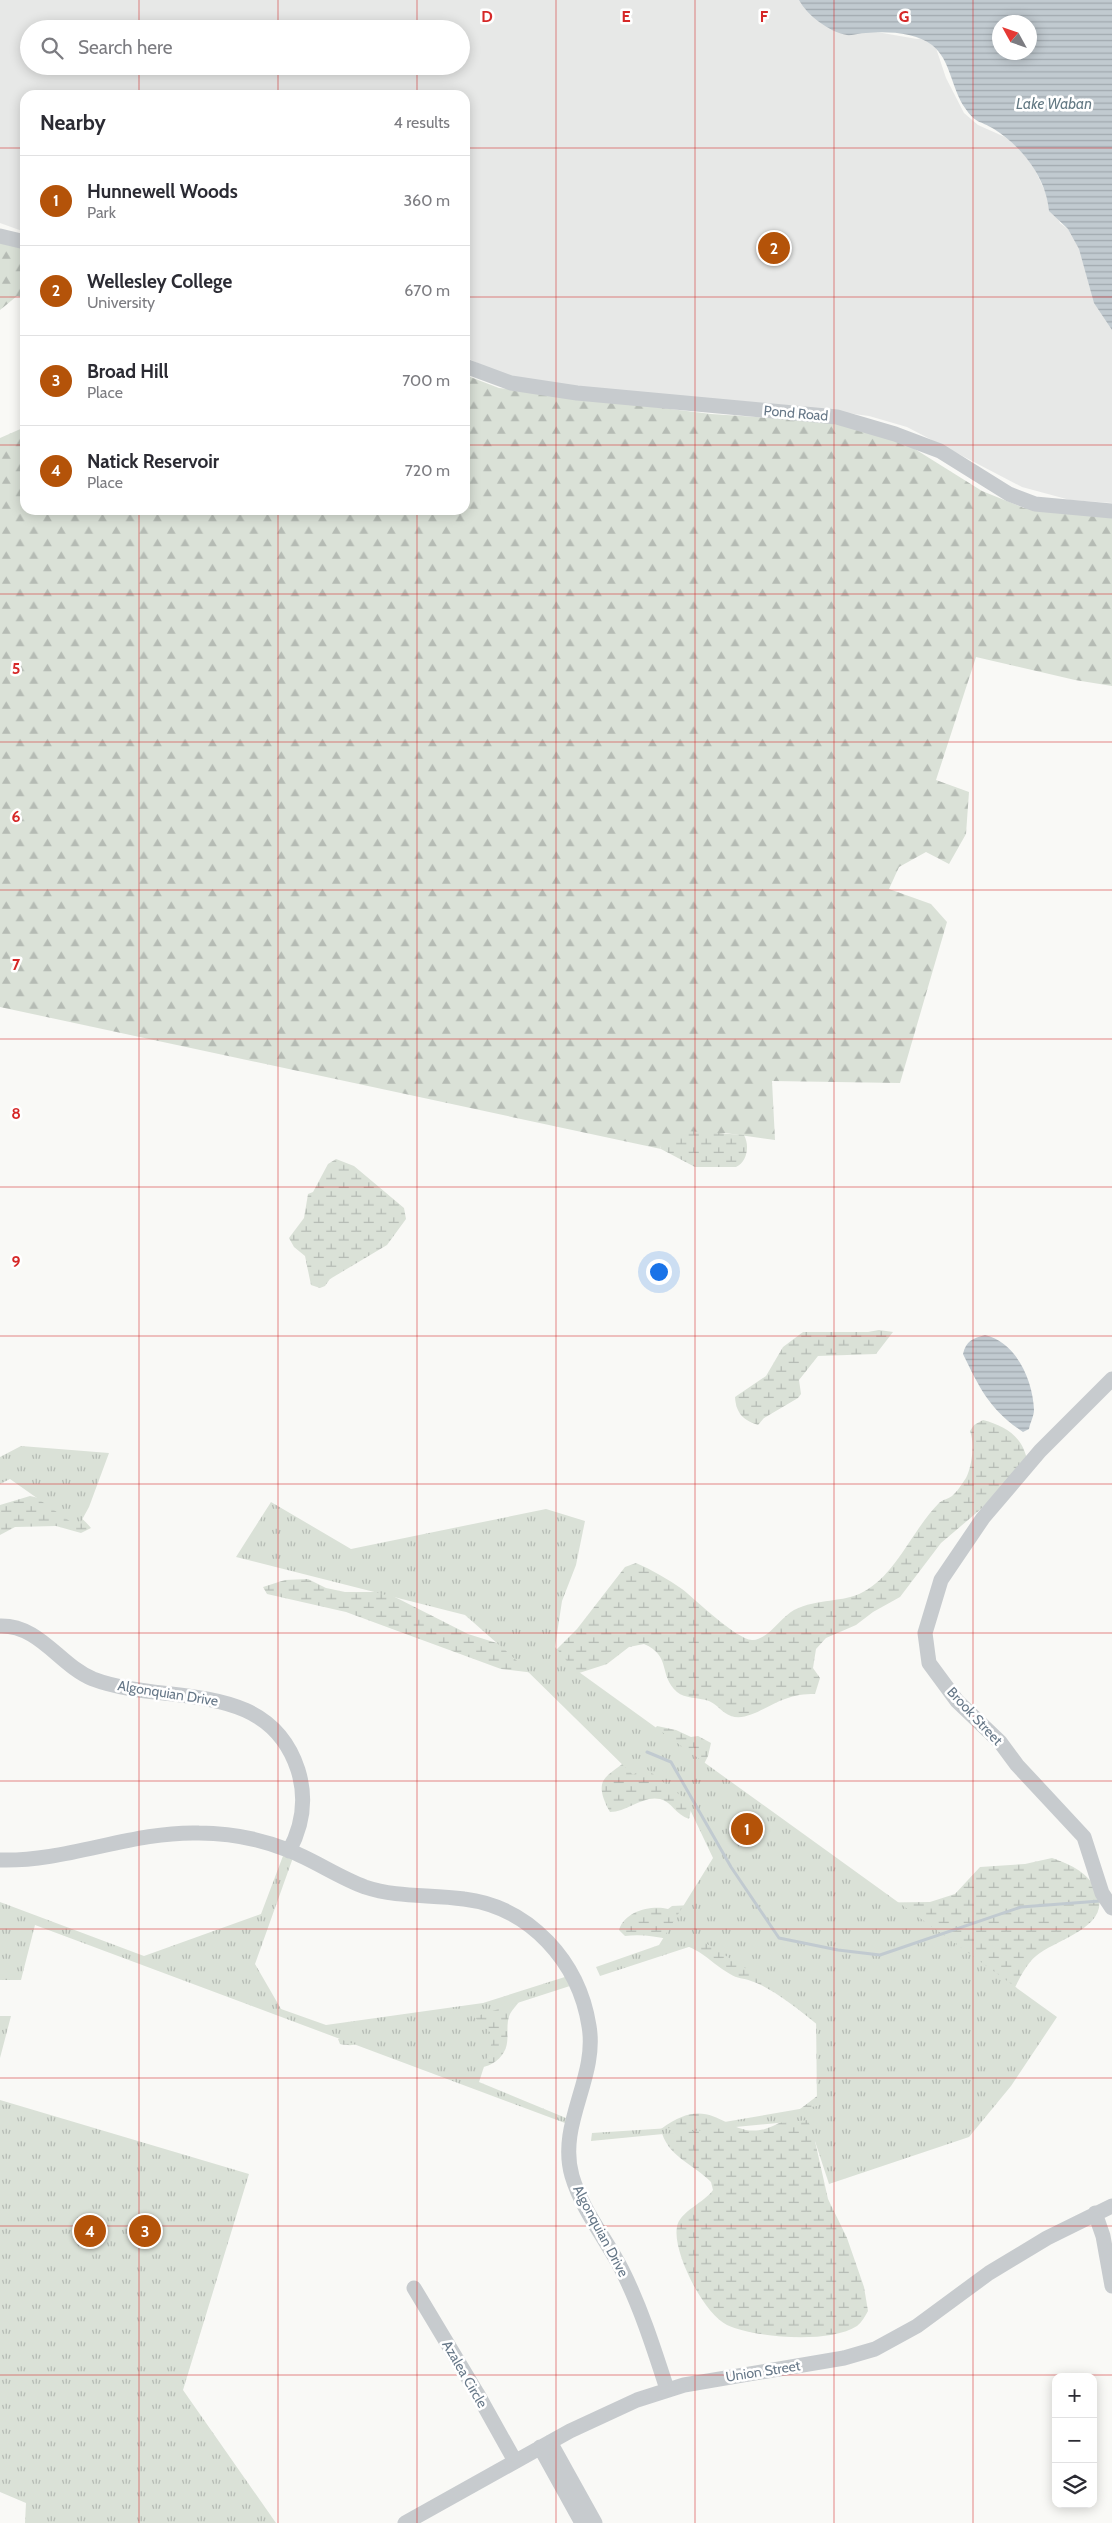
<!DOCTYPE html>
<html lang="en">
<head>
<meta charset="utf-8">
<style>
	body { margin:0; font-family:Cabin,sans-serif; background:#f2f2f3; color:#2b2b33 }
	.controls { position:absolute; right:15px; bottom:15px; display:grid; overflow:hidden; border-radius:10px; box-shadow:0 2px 12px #0003 }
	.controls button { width:45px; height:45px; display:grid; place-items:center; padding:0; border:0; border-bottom:1px solid #e1e1e2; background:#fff; color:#2b2b33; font:25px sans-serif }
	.compass { position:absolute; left:992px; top:15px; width:45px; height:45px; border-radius:50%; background:#fff; box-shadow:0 2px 12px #0003; rotate:310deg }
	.you { position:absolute; left:658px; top:1271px; width:18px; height:18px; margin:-12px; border:4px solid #fff; border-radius:50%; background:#1a73e8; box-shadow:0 0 0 8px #1a73e833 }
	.badge { display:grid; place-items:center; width:32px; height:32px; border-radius:50%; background:#b45309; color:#fff; font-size:16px; font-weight:700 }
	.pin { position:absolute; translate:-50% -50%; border:2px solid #fff; box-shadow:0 1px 5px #0006 }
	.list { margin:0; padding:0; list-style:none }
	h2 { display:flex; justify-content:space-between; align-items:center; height:65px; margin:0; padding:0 20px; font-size:21px }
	h2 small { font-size:16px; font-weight:400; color:#7c7c81 }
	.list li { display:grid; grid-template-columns:32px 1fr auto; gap:15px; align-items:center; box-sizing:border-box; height:90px; padding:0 20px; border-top:1px solid #e1e1e2 }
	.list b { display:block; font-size:19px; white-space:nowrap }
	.list p { margin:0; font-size:16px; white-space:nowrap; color:#7c7c81 }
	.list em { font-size:16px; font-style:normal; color:#7c7c81 }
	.icon { flex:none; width:28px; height:28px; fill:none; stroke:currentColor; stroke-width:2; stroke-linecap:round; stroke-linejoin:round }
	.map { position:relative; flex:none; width:1112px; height:2523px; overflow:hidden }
	.search { position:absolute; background:#fff; box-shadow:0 2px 12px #0003; left:20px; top:20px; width:450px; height:55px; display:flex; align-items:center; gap:12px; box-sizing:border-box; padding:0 18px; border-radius:28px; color:#7c7c81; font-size:19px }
	.panel { position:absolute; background:#fff; box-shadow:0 2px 12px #0003; left:20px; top:90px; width:450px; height:425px; border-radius:15px }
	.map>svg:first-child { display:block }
</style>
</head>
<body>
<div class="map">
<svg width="1112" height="2523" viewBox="0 0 1112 2523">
	<defs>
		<pattern id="forest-firs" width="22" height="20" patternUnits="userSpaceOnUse" patternTransform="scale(1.25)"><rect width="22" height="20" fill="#dae1d7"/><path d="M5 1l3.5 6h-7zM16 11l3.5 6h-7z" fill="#b5bbb4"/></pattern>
		<pattern id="wetland-marsh" width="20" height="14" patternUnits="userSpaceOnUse" patternTransform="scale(1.25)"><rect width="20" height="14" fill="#dae1d7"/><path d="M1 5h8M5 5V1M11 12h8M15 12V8" fill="none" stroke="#b5bbb4"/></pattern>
		<pattern id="park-tufts" width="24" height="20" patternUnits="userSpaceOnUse" patternTransform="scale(1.25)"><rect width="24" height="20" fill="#dae1d7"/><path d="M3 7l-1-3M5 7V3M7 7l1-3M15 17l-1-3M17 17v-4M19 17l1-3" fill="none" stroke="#b5bbb4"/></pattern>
		<pattern id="water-rules" width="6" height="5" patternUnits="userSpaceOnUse" patternTransform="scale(1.25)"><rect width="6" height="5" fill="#c1cad0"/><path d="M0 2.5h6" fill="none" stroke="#a1a9af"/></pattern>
	</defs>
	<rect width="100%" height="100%" fill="#f9f9f6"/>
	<path fill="#e7e8e7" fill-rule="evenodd" d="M0,0H803L871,31L917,39L924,38L936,48L946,78L964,113L978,125L1005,137L1028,155L1060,223L1078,237L1112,318V503L1070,500L1022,487L907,427L869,416L796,406L516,382L465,357V95H25V232L0,223ZM29,29H461V66H29Z"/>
	<path fill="url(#forest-firs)" d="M0,242L25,248V298L17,296L0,310Z
		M465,375L499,388L711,414L834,422L910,446L982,491L1024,508L1112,515V686L1075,680L976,657L936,780L969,792L966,834L949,864L926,852L899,867L889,889L931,904L947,922L900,1083L772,1081L775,1140L725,1133L660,1146L661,1149L0,1007V438L25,427V510H465Z"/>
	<path fill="url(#wetland-marsh)" d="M687,1131L744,1135C750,1146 747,1162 736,1167H695L661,1149L660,1146Z
		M336,1159L354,1166L404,1208L406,1219L387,1245L330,1279L325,1286L320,1288L311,1285L305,1256L294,1247L289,1238L304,1218L308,1194L313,1192L328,1164Z
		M879,1330L893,1332L876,1354L818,1356L799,1380L801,1394L798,1398L764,1418L758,1425C743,1420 736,1413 735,1397L766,1376L783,1347L803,1332H868Z
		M983,1420C1010,1427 1027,1441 1028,1469L941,1543L900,1597L873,1612L856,1625L826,1638L816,1649L813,1668L820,1678L815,1694C804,1694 795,1695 785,1699C769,1704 748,1722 731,1716C722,1713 717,1704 709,1701C698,1697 685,1699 677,1692C658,1675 672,1656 644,1644L629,1647L607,1664L576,1674H543L501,1669L346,1612L267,1594L263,1587L285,1580L308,1579L326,1588L345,1592H385L468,1634L503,1645L552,1654L577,1629L625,1567L636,1563C652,1570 668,1579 682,1589C696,1600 736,1639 752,1640C767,1641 781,1617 794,1610C818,1598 843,1603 863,1592C895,1576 913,1529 939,1503C942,1500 948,1499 952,1496C957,1492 962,1484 966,1478C972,1466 975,1444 970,1431L974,1425Z
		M30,1496C55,1502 74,1507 91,1528L81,1533L56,1526L15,1527L0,1535V1505Z
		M657,1726L676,1730L691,1737L698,1736L711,1743L708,1756L698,1776L689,1819C676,1815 672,1802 660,1799C643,1795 627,1812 610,1812C589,1774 612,1777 631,1756C640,1747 648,1736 657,1726Z
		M1052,1858C1072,1865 1087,1872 1097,1891C1112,1928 1056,1939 1036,1956C1025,1965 1018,1982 1011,1995L815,2141L828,2199L847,2238L864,2287L868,2311C865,2316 862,2322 857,2326C829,2344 756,2338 727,2325C704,2314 672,2252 677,2227C679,2212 705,2202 713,2190L711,2182C694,2164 666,2156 661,2129C714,2089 725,2140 765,2129C785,2123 803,2106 820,2094L827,2033C810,2018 772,1987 751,1981C744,1978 737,1979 730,1974C719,1968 710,1959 699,1952C678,1940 650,1933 625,1936L619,1930C625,1911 651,1905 668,1909L672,1906L692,1905L930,1902L955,1894L980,1867L1025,1864Z
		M519,2002C516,2006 512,2010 510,2014C504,2027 512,2042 502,2055C477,2089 404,2048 371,2044C360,2043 353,2047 340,2044L338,2039Z"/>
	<path fill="url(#park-tufts)" d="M21,1446L109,1453L89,1507L78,1527L10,1479L0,1484V1457Z
		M271,1502L351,1549L546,1509L585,1521L576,1565L562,1601L555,1647L572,1667L1057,2017L1011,2086L969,2137L829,2184L808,2120L591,2141L592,2133L701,2126L817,2106L816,2013L704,1942L600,1976L596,1967L659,1945L713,1858L685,1799L644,1767L633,1775L515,1659L465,1615L236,1557Z
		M286,1848L295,1852L255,1964L281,2009L326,2025L483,2003L568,1976L573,1985L474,2017L494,2036L479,2082L566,2118L565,2123L35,1925L21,1980H0V1902L144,1956L261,1914Z
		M0,2016H11L0,2058Z
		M0,2100L249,2174L183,2390L276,2523H25L26,2503L0,2492Z"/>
	<path fill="url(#water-rules)" fill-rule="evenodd" d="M799,0H1112V330L1094,303L1079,249L1068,229L1049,211C1046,177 1022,147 994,129C979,120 976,124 965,108C951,88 951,60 932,45C916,32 885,31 866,33C860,33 852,36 847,35C829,32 807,15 799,0ZM1000,22H1030V52H1000Z
		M985,1335C1016,1342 1033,1380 1034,1410C1034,1416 1030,1423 1029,1429L1023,1432C990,1410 980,1389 963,1354C966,1341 973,1338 985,1335Z"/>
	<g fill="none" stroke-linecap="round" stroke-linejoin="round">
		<path stroke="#c1cad0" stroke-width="3" d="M647,1752L671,1762L731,1867L779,1938L838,1950L880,1955L1021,1907L1100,1901"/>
		<path stroke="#c7cbce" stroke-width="15" d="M0,236L25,242
			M465,366L511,383L577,393L837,417L895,434L940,451L1009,494L1035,504L1112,511
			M1112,1379L1040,1451L983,1518L941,1580L925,1633L929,1663L957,1701L1000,1742L1017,1765L1084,1837L1102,1893L1112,1908
			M0,1626C40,1625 59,1665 93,1679C164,1706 268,1677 298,1770C307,1799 303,1825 289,1851
			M0,1860C67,1862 132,1831 199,1833C229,1833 260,1839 288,1850C314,1860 338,1877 365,1887C398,1898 430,1894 464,1899C530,1907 579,1962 589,2026C598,2078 557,2124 572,2176C582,2210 606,2239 622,2270C641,2308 654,2349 667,2389
			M1095,2213L1103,2236L1112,2286
			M414,2288L477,2393L515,2461
			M550,2442L595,2523
			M540,2447L582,2523
			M405,2523L570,2431L637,2400L684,2385L844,2358L875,2349L917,2326L989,2273L1047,2238L1112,2206"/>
	</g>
	<path fill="none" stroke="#d62828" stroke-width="1" stroke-opacity="0.55" d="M139,0V29M278,0V29M417,0V29M556,0V2523M695,0V2523M834,0V2523M973,0V2523M139,66V95M278,66V95M417,66V95M0,148H25M465,148H1112M0,297H25M465,297H1112M0,445H25M465,445H1112M139,510V2523M278,510V2523M417,510V2523M0,594H1112M0,742H1112M0,890H1112M0,1039H1112M0,1187H1112M0,1336H1112M0,1484H1112M0,1633H1112M0,1781H1112M0,1929H1112M0,2078H1112M0,2226H1112M0,2375H1112"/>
	<g text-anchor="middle" stroke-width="5" stroke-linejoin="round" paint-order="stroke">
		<g font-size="14" fill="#677888" stroke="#fff">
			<text transform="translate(796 413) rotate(5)" y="5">Pond Road</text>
			<text transform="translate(168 1693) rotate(9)" y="5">Algonquian Drive</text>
			<text transform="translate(975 1716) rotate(47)" y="5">Brook Street</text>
			<text transform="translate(601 2231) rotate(62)" y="5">Algonquian Drive</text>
			<text transform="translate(763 2371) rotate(-9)" y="5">Union Street</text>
			<text transform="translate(465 2374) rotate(60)" y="5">Azalea Circle</text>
		</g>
		<g font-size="15" font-style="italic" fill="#637983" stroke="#fff">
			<text x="1054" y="109">Lake Waban</text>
		</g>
	</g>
	<g font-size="16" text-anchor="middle" font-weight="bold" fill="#d62828" stroke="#fff" stroke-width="5" stroke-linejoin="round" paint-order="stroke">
		<text x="487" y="22">D</text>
		<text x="626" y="22">E</text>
		<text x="764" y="22">F</text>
		<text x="904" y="22">G</text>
		<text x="16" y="674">5</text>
		<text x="16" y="822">6</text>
		<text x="16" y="970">7</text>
		<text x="16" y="1119">8</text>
		<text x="16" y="1267">9</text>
	</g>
</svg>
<div class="controls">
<button>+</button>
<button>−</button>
<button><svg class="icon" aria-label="layers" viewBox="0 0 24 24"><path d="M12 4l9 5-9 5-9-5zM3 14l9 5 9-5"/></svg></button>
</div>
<svg class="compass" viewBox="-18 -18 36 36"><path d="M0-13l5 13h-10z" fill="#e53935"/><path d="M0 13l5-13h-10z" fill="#7c7c81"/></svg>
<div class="you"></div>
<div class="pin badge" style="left:747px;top:1829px">1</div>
<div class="pin badge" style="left:774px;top:248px">2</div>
<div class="pin badge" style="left:145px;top:2231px">3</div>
<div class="pin badge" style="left:90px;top:2231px">4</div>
<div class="search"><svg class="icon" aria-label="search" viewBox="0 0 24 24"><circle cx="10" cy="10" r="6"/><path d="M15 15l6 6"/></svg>Search here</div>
<section class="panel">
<h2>Nearby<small>4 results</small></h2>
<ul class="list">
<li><span class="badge">1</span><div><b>Hunnewell Woods</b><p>Park</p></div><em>360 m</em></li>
<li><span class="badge">2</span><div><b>Wellesley College</b><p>University</p></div><em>670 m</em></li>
<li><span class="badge">3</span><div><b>Broad Hill</b><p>Place</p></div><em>700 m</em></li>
<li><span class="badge">4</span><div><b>Natick Reservoir</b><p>Place</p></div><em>720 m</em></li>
</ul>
</section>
</div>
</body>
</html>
